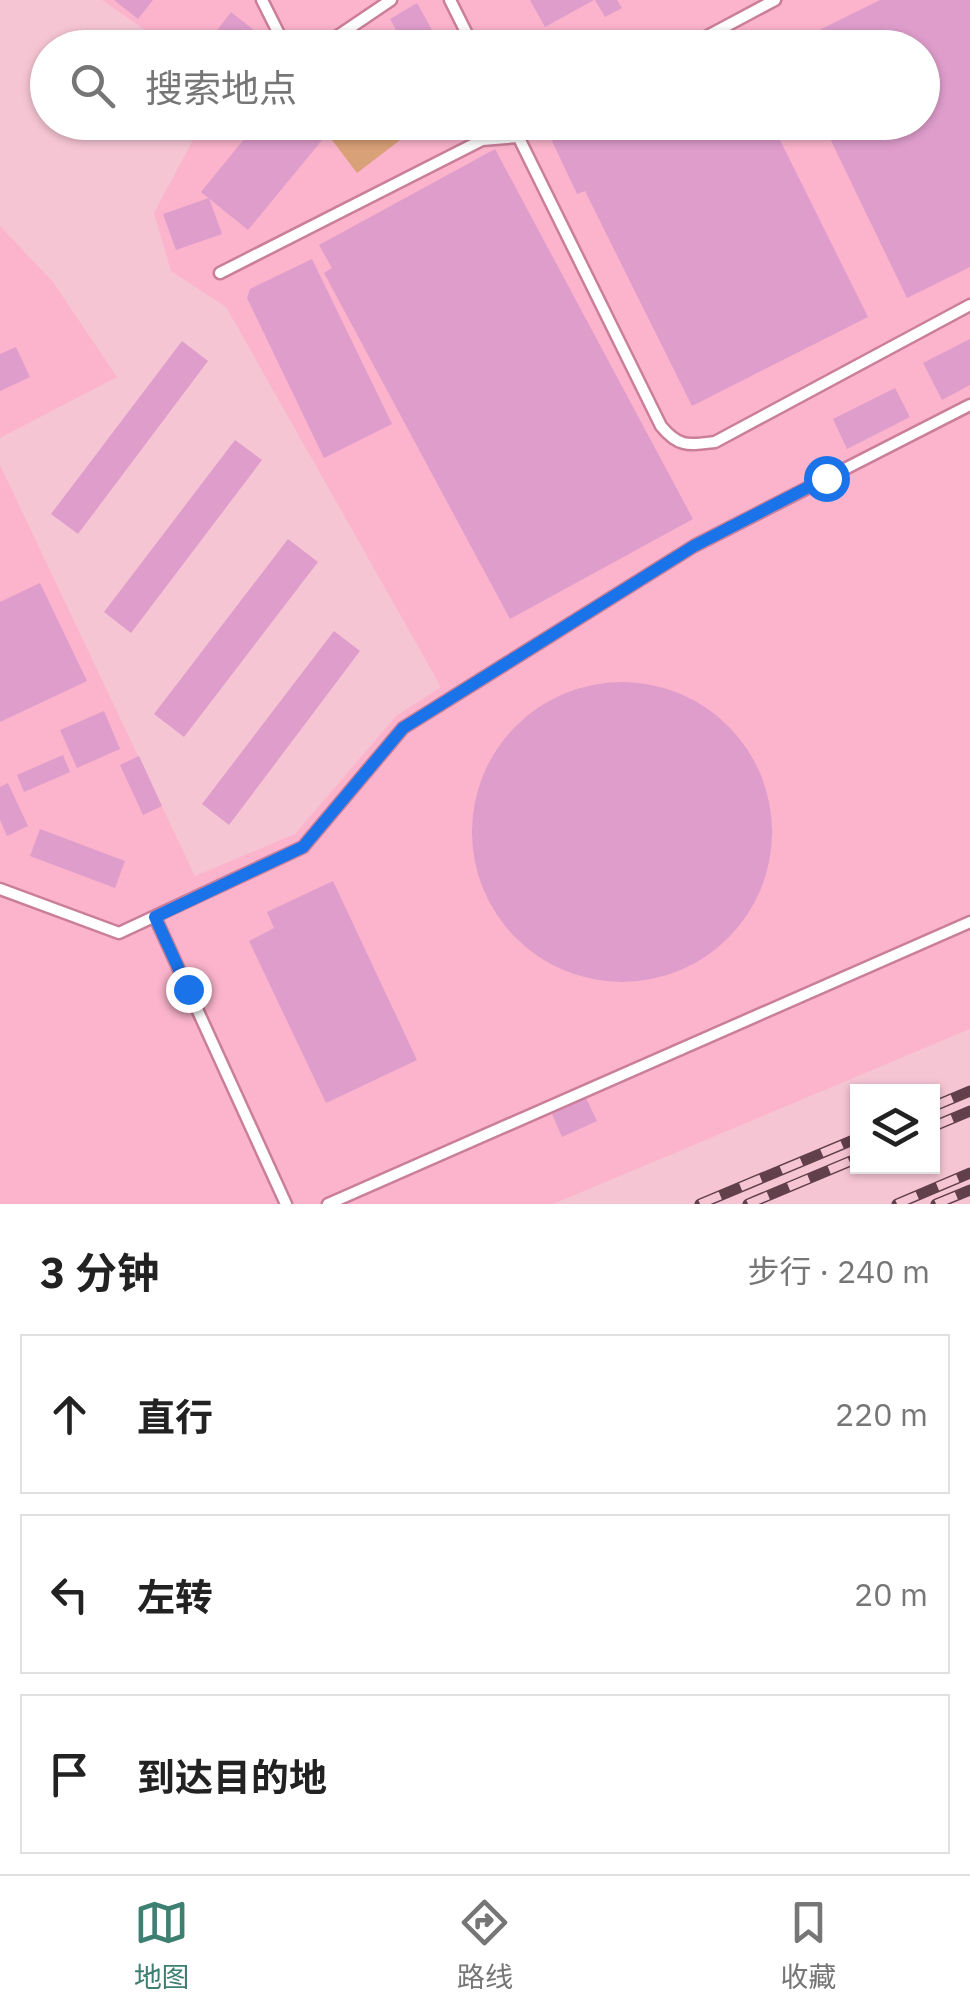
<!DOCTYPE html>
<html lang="zh">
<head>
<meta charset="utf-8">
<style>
	body { margin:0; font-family:"IBM Plex Sans","Noto Sans SC",sans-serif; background:#f6f6f6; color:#222 }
	.controls { position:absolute; right:30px; bottom:30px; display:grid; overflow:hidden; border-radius:0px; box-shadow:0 2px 8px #0004 }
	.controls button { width:90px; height:90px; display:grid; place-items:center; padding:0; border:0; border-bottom:2px solid #e0e0e0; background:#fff; color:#222; font:50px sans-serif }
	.stop { position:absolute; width:30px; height:30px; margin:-22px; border:8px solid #1a73e8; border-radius:50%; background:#fff }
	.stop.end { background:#1a73e8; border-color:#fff; box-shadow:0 2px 10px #0008 }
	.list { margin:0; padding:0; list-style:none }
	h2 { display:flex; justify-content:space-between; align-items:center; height:130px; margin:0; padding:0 40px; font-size:42px }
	h2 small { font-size:32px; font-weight:400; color:#767676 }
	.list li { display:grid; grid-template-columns:65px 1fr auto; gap:30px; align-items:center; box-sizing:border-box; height:160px; margin:0 20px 20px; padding:0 20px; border:2px solid #e0e0e0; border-radius:0px }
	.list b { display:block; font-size:38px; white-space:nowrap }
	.list em { font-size:32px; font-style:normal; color:#767676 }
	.icon { flex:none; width:55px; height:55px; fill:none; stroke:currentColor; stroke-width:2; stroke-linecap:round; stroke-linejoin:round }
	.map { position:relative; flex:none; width:970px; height:1204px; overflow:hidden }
	.search { position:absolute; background:#fff; box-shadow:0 2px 8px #0004; left:30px; right:30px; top:30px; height:110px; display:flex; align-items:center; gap:25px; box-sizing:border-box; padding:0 35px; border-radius:55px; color:#767676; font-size:38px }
	.sheet { height:670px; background:#fff }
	nav { display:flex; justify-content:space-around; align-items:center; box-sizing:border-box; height:140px; border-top:2px solid #e0e0e0; background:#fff; font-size:28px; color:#767676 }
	nav a { display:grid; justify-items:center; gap:5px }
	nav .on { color:#3d7f71 }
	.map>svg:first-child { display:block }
</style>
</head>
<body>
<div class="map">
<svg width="970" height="1204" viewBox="0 0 970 1204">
	<rect width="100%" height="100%" fill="#f6c5d4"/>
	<path fill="#fbb4cc" d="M102,0H970V1029L553,1204H0V465L195,876L295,834L396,716L441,687L226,307L171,271L154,213L202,123L922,122V48L169,47Z
		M0,226L53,282L117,377L0,438Z"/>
	<path fill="#d9a178" d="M319,123H406L412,131L357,173Z"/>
	<path fill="#df9dcc" d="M114,0H153L138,19Z
		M530,0H594L545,27Z
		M595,0H617L622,8L605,17Z
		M880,0H970V267L907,298L822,122H922V48H783Z
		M417,3L442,48H406L390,19Z
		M231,12L264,38L257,48H204Z
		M258,122H303L323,139L248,230L201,192Z
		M590,122H771L868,317L692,406L585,191L577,194L552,141Z
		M495,149L693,519L510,619L324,273L332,268L319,245Z
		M209,198L222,234L176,250L163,214Z
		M312,259L392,424L324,458L247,298L250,289Z
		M970,339V385L942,400L923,363Z
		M182,341L208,361L78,534L51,514Z
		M16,347L30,377L0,391V354Z
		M895,388L910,417L847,449L833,419Z
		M235,440L262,460L131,633L104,612Z
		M288,539L318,562L184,737L154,714Z
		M40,583L87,681L0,722V602Z
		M334,631L360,651L229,825L202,804Z
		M472 832a150 150 0 1 1 300 0a150 150 0 1 1-300 0Z
		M104,711L120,749L77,768L60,730Z
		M63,755L70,772L24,792L17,775Z
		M139,756L162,806L143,815L120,765Z
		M8,783L28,826L7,836L0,820V787Z
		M40,829L125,861L115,888L30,856Z
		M333,881L417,1060L326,1103L249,941L274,928L267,912Z
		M586,1098L597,1121L562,1137L552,1114Z"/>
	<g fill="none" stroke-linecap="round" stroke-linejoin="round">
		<g stroke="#ca7e99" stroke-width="15">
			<path id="lane" d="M262,0L286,48
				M450,0L474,48
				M320,48L391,0
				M685,48L775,0
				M511,122L661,426C679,448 689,445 715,442L970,305
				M220,273L482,140L518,137L545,122
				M0,889L119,933L303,847L403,728L694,546L970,405
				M155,917L286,1204
				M328,1204L970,922"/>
		</g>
		<use href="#lane" stroke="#fff" stroke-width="10"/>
		<g stroke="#613f4b" stroke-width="11">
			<path id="rail" d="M932,1107L970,1091
				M932,1127L970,1111
				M700,1204L858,1138
				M748,1204L858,1158
				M897,1204L970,1173
				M936,1204L970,1190"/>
		</g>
		<use href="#rail" stroke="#f6c5d4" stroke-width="8" stroke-dasharray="22" stroke-linecap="butt"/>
	</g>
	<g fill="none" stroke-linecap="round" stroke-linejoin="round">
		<path stroke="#1a73e8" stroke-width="12" d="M188,989L155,917L303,847L403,728L694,546L826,478"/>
	</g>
</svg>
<div class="controls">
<button><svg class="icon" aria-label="layers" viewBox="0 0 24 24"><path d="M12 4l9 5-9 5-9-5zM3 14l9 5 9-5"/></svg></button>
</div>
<div class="stop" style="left:826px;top:478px"></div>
<div class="stop end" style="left:188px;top:989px"></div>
<div class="search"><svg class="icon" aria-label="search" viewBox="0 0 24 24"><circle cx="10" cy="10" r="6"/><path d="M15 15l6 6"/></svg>搜索地点</div>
</div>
<section class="sheet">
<h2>3 分钟<small>步行 · 240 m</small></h2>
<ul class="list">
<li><svg class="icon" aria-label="ahead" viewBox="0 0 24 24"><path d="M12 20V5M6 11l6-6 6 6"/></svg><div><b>直行</b></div><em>220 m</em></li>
<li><svg class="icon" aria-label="left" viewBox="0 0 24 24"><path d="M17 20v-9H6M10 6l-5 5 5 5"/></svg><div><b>左转</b></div><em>20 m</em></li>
<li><svg class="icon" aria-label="arrive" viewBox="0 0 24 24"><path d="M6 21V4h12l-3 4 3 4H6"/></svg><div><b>到达目的地</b></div></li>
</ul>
</section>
<nav>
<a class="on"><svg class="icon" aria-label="map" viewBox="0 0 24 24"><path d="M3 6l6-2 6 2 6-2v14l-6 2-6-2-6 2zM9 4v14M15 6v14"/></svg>地图</a>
<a><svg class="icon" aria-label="directions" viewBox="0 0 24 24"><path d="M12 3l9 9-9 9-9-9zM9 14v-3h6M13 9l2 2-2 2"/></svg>路线</a>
<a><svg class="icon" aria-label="saved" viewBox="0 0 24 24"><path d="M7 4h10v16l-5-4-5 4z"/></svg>收藏</a>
</nav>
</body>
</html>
